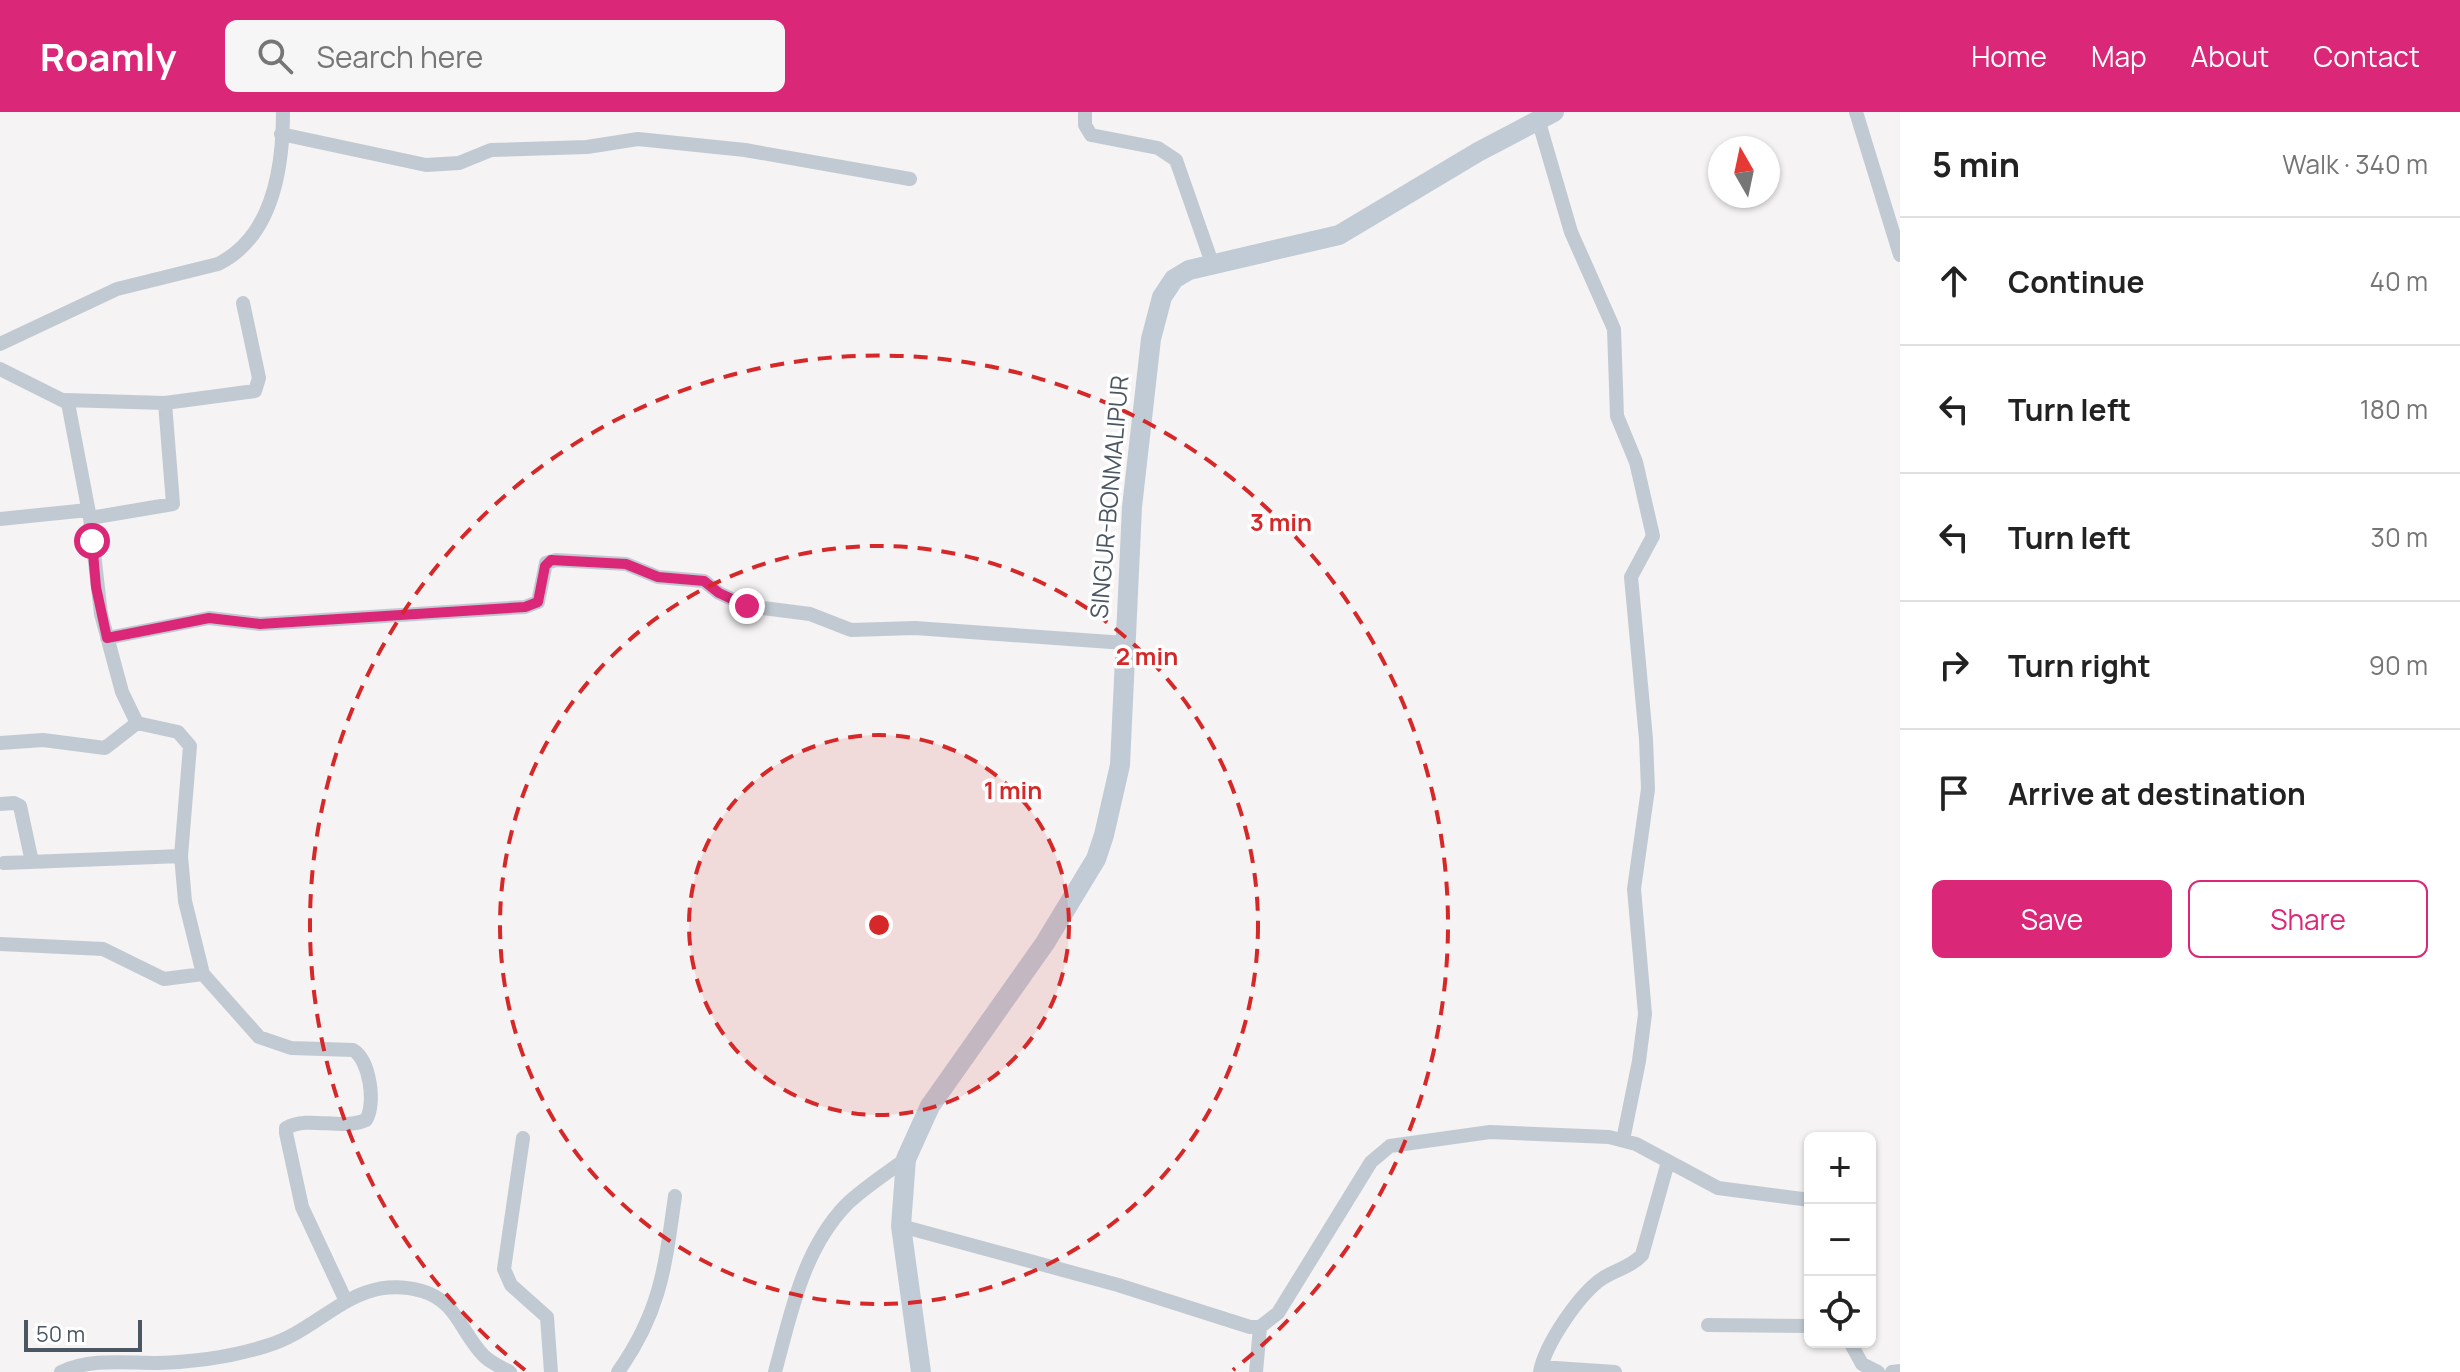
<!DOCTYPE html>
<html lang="en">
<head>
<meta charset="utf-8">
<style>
	body { margin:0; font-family:Manrope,sans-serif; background:#f6f6f6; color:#222 }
	.controls { position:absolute; right:24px; bottom:24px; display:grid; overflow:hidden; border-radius:12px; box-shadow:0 2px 6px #0004 }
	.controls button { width:72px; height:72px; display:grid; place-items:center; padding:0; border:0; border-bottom:2px solid #e0e0e0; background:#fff; color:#222; font:40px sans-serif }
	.compass { position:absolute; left:1708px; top:24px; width:72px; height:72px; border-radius:50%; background:#fff; box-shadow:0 2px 6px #0004; rotate:351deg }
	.scale { position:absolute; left:24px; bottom:20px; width:118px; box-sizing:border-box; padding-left:8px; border:4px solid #4a5661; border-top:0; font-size:22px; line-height:28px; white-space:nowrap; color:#4a5661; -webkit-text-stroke:6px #fff; paint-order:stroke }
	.stop { position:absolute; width:24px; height:24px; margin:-18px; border:6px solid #db2777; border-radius:50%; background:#fff }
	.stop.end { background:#db2777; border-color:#fff; box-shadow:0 2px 8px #0008 }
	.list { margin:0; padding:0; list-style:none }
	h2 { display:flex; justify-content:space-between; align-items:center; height:104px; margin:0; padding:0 32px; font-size:34px }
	h2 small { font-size:26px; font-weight:400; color:#767676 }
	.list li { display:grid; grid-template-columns:52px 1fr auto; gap:24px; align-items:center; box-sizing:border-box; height:128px; padding:0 32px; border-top:2px solid #e0e0e0 }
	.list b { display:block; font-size:30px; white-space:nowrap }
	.list em { font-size:26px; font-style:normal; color:#767676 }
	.actions { display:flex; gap:16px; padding:24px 32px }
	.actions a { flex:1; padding:18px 0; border:2px solid #db2777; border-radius:12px; text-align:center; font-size:28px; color:#db2777 }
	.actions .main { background:#db2777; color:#fff }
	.icon { flex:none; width:44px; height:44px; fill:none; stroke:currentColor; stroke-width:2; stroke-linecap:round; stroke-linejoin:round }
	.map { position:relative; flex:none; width:1900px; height:1260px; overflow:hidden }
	header { display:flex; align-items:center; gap:48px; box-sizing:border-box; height:112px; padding:0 40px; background:#db2777; color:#fff }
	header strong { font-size:38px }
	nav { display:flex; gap:44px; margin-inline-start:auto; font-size:28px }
	.search { width:560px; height:72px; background:#f6f6f6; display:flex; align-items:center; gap:20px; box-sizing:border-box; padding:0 28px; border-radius:12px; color:#767676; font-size:30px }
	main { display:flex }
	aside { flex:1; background:#fff }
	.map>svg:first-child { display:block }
</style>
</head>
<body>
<header>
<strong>Roamly</strong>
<div class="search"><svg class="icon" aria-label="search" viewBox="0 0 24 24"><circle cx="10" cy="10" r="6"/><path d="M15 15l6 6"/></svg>Search here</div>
<nav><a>Home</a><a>Map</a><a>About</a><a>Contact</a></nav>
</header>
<main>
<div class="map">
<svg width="1900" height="1260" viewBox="0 0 1900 1260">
	<rect width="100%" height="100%" fill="#f5f3f3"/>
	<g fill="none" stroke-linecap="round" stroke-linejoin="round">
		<path stroke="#c1cad2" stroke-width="14" d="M1085,0V13L1091,23L1158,36L1176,48L1212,151
			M1856,0L1900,143
			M1538,7L1571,120L1614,217L1617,304L1636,350L1653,424L1631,465L1646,627L1648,677L1634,777L1645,902L1639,949L1623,1028
			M281,22L426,53L459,51L491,38L587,35L638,27L745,38L910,67
			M0,232L117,177L218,152C273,125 283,55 283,0
			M0,257L68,291L90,406L101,502L122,580L137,611L178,620L190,634L181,744L185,789L203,862L259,925L291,936L353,938C370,948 376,992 366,1008C341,1019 309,1003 286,1016V1021L302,1095L345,1187
			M65,288L165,291L255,279L259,266L243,191
			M90,406L173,392L165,291
			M0,407L88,398
			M107,526L209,506L260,512L525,495L538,490L546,451L556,448L626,452L658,465L704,469L719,481L747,494L810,502L851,518L915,516L1125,531
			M0,631L43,628L105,636L137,611
			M0,692L14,691L20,694L32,750
			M4,751L181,744
			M0,832L103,837L164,867L203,862
			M523,1026L504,1157L511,1173L547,1205L551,1260
			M901,1114L1118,1173L1250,1215H1260L1278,1201L1371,1050L1390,1034L1490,1020L1609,1025L1636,1032L1718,1076L1810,1088
			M1708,1213L1810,1214
			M1850,1230L1862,1252L1878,1260
			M1541,1255L1615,1260
			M61,1260C91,1246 125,1251 157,1251C194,1250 231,1245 266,1234C324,1217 354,1160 422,1179C457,1189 461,1221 484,1244C491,1251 501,1255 510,1260
			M618,1260C661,1199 665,1155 675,1084
			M775,1260C791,1201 803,1137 847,1092C865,1075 887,1061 906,1047
			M1256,1260L1260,1215
			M1540,1260C1545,1232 1580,1181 1603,1166C1617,1157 1631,1155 1642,1143L1668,1050
			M1892,1260L1900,1259"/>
		<path stroke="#c1cbd6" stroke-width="20" d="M921,1260L901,1114L906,1047L930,994L1045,831L1096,747L1104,723L1120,653L1132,395L1151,227L1162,185L1174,167L1189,158L1339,123L1478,40L1554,0"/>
	</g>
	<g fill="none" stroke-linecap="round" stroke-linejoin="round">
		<path stroke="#db2777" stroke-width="10" d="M92,429L96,475L107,526L209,506L260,512L525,495L538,490L545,454L551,448L626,452L658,465L704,469L719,481L747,494"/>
	</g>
	<circle cx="879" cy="813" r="190" fill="#d62828" fill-opacity=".12"/>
	<g fill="none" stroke="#d62828" stroke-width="4" stroke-dasharray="14 10">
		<circle cx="879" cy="813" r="190"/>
		<circle cx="879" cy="813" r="379"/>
		<path d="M525 1258A569 569 0 1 1 1233 1258"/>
	</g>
	<g text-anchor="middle" stroke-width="7" stroke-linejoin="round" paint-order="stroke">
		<g font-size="24" fill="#4a5661" stroke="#fff">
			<text transform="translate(1110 385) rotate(-85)" y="8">SINGUR-BONMALIPUR</text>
		</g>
	</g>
	<circle cx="879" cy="813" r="12" fill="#d62828" stroke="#fff" stroke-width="4"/>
	<g font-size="24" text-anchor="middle" font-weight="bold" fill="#d62828" stroke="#fff" stroke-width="7" stroke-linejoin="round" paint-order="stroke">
		<text x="1281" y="419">3 min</text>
		<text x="1147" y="553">2 min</text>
		<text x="1013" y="687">1 min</text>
	</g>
</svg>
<div class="controls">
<button>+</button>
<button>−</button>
<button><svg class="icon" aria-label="locate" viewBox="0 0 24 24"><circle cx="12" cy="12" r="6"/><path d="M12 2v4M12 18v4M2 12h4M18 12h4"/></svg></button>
</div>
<svg class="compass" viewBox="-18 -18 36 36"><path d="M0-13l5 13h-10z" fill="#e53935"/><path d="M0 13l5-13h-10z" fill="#767676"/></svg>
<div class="scale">50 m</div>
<div class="stop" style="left:92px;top:429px"></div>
<div class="stop end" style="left:747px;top:494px"></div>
</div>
<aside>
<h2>5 min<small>Walk · 340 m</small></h2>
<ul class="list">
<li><svg class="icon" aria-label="ahead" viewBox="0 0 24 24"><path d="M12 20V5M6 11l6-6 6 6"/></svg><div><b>Continue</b></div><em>40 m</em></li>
<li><svg class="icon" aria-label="left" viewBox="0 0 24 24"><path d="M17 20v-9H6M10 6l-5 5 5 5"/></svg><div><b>Turn left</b></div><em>180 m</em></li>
<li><svg class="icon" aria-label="left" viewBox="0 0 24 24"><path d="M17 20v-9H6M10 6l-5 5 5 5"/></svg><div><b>Turn left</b></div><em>30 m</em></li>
<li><svg class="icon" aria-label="right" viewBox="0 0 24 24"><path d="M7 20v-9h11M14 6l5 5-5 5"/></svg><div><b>Turn right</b></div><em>90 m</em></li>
<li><svg class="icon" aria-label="arrive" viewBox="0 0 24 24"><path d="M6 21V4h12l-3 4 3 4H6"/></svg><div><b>Arrive at destination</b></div></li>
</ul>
<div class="actions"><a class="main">Save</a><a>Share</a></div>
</aside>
</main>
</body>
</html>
